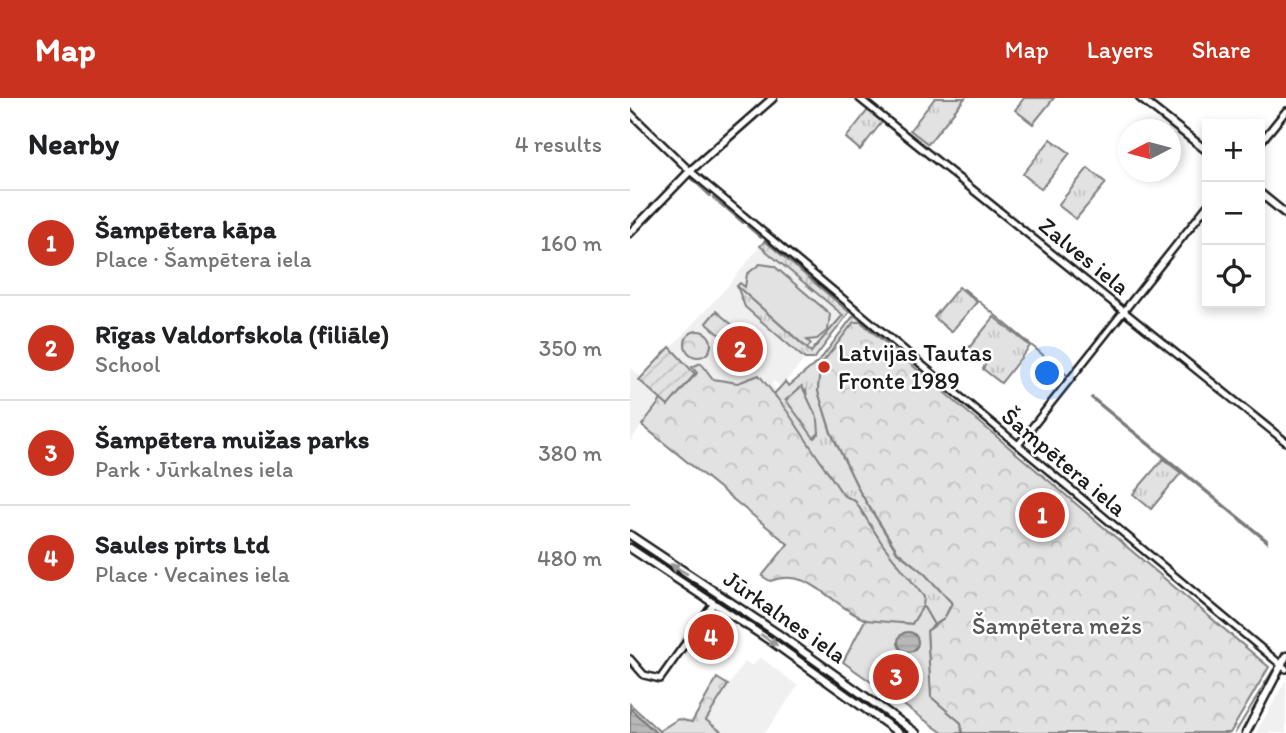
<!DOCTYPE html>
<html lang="en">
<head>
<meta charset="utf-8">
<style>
	body { margin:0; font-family:Itim,sans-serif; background:#f6f6f6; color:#202124 }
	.controls { position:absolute; right:21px; top:21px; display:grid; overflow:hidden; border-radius:0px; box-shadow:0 4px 10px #0003 }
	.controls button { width:63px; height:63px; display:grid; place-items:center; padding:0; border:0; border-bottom:2px solid #e0e0e0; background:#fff; color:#202124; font:35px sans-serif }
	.compass { position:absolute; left:488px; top:21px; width:63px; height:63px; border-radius:50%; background:#fff; box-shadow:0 4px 10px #0003; rotate:264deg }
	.you { position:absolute; left:418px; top:276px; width:24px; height:24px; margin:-18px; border:5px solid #fff; border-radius:50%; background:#1a73e8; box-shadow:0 0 0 10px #1a73e833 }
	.badge { display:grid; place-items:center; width:46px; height:46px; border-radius:50%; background:#c8321e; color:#fff; font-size:23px; font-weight:700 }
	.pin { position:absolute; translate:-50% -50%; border:4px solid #fff; box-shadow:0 2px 7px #0006 }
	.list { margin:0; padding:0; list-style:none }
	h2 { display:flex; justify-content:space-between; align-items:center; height:91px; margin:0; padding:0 28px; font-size:30px }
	h2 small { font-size:23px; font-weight:400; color:#757577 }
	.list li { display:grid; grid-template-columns:46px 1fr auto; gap:21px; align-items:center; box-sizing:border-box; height:105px; padding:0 28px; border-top:2px solid #e0e0e0 }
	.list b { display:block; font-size:26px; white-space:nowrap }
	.list p { margin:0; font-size:23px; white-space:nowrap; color:#757577 }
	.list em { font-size:23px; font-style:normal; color:#757577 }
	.icon { flex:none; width:38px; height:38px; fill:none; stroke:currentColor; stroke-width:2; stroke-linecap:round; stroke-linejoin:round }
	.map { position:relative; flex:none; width:656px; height:635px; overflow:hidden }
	header { display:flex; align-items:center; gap:42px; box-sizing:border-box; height:98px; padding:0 35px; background:#c8321e; color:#fff }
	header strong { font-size:33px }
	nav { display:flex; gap:38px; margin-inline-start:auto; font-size:24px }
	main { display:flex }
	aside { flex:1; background:#fff }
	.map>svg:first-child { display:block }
</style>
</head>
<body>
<header>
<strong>Map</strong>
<nav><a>Map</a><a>Layers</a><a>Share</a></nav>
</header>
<main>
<aside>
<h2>Nearby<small>4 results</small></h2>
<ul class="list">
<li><span class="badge">1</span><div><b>Šampētera kāpa</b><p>Place · Šampētera iela</p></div><em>160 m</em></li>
<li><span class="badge">2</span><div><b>Rīgas Valdorfskola (filiāle)</b><p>School</p></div><em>350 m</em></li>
<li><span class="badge">3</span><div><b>Šampētera muižas parks</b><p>Park · Jūrkalnes iela</p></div><em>380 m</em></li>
<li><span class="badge">4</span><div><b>Saules pirts Ltd</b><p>Place · Vecaines iela</p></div><em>480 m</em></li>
</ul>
</aside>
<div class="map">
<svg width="656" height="635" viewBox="0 0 656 635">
	<defs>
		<pattern id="grass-tufts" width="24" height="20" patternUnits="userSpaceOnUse" patternTransform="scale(1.75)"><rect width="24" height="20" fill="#e2e2e2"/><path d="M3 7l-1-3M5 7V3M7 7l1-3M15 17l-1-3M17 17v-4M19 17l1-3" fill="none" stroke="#c1c1c1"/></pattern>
		<pattern id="forest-crowns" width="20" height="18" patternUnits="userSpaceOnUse" patternTransform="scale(1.75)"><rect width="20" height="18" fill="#e2e2e2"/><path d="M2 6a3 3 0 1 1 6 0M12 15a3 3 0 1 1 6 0" fill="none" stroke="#c1c1c1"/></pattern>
		<pattern id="garden-furrows" width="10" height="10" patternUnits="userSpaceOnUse" patternTransform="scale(1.75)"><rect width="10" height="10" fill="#e2e2e2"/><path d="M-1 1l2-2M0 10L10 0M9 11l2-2" fill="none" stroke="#c1c1c1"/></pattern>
		<pattern id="water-rules" width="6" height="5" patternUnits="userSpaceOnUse" patternTransform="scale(1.75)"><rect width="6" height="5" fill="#b8b8b8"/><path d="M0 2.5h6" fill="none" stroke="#9e9e9e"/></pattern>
	</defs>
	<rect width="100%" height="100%" fill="#fff"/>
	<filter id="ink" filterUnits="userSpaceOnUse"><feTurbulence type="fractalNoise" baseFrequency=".0143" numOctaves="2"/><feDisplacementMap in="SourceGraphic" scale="14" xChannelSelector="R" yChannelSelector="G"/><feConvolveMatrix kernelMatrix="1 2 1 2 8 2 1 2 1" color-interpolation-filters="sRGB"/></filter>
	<g filter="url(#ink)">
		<path fill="#f0f0f0" d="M130,148L213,217L155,284L149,287L144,283L141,287L146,292L144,296L31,303L0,343V269L12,280L98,188Z
			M130,559L168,588L135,635H93L76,622L115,563L122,568Z
			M656,582V635H626Z"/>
		<path fill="url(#grass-tufts)" stroke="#7f7f7f" stroke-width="2" fill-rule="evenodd" d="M305,0H335L298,46L280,32Z
			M394,0H424L403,26L385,12Z
			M238,12L252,24L230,52L216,40Z
			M421,41L440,55L411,91L393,76Z
			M458,70L476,85L446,121L428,107Z
			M137,141L221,212L184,261H175L115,209L107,188L181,254L213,217L130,148Z
			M329,189L347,204L321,234L304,219Z
			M224,217L264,248L263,251L231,224H224L190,270L188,293L201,335L230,394L267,454L294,475L322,505L314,521L304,527L293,508V498L253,447L225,403L213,397L144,296L155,284L159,288L190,262ZM176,292L178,307L188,322L156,302Z
			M364,219L400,248L371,285L353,271L356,265L338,251Z
			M533,361L551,375L521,411L503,396Z"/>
		<path fill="url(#forest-crowns)" stroke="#7f7f7f" stroke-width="2" d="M224,224H231L639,569L600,635H332L331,625L301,599L297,533L314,521L322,505L294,475L268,454L230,394L201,334L188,293L190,268Z
			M55 246a13 13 0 1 1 26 0a13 13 0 1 1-26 0Z
			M71,265L83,281L108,285L129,277L157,313L213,397L225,403L253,447L294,499L293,508L282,526C268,524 247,527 234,521C200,507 180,468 140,483L132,478L158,446L12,327L31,302L38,307L67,275L62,269Z
			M87,580L98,587L76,622L93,635H26L0,610V606L29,633L48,621L62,624Z"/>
		<path fill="#e2e2e2" stroke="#7f7f7f" stroke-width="2" d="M130,166L144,168L200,216L198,232L187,241L177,242L181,246L177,250L107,188L110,185L115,189L117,176Z
			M86,213L106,230L96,242L76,225Z
			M172,288L188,322L189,335L184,340L156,302Z
			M293,508L304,527L297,533L301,599L331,625L332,635H313L213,564L235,522L282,526Z"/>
		<path fill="url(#garden-furrows)" stroke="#7f7f7f" stroke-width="2" d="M40,249L65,276L38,308L9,282Z"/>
		<path fill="url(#water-rules)" stroke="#7a7a7a" stroke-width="2" d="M462,299L637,442V444L461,300Z
			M268 544a10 10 0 1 1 20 0a10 10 0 1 1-20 0Z
			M0,610L26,635H0Z"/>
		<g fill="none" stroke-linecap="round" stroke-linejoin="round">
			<path stroke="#7a7a7a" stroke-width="2" d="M61,80L80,98
				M83,100L95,110
				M630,101L638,107
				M97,111L113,125
				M647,115L656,122
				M117,128L131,140
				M135,143L218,213
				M334,191L437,277
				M605,635L643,572"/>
			<g stroke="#1c1c1c" stroke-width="10">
				<path id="minor" d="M229,0L656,344
					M0,15L60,73L656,571
					M630,45L656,13
					M388,347L577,108
					M0,561L14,577L30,581L84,505"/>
			</g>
			<g stroke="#1c1c1c" stroke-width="11">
				<path id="tertiary" d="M510,0L577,53
					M630,95L656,116
					M0,135L60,73L143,0
					M0,437L147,535L286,635
					M0,450L145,546L269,635
					M616,635L656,558"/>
			</g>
			<use href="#minor" stroke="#fff" stroke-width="5"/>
			<use href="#tertiary" stroke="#fff" stroke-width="6"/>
		</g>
		<defs><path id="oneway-solid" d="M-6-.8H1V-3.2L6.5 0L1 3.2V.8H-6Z" transform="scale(1.75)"/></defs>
		<g fill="#999">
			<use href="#oneway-solid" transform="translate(49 471) rotate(-149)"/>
			<use href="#oneway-solid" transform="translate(139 542) rotate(34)"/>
		</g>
	</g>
	<circle fill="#c8321e" stroke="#fff" stroke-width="2.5" cx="194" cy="269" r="7"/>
	<g text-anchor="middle" stroke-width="5" stroke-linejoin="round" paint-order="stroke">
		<g font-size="24" fill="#1c1c1c" stroke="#fff">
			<text transform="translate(454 158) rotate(39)" y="8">Zalves iela</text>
			<text transform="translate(434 364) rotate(40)" y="8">Šampētera iela</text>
			<text transform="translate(155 519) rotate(35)" y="8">Jūrkalnes iela</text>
		</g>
		<g font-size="24" fill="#1c1c1c" stroke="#fff" text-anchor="start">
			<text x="208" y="263">Latvijas Tautas<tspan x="208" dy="28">Fronte 1989</tspan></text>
		</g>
		<g font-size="24" fill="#575757" stroke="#fff">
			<text x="427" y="536">Šampētera mežs</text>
		</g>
	</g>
</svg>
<div class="controls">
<button>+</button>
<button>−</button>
<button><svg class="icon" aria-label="locate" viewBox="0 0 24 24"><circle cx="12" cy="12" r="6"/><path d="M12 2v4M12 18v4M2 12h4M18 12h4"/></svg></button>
</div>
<svg class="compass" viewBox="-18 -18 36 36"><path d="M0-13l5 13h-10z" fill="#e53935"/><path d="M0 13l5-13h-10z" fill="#757577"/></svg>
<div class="you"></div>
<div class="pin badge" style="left:412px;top:417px">1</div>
<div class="pin badge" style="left:110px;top:251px">2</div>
<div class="pin badge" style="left:266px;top:579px">3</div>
<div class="pin badge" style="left:81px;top:539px">4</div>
</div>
</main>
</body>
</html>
